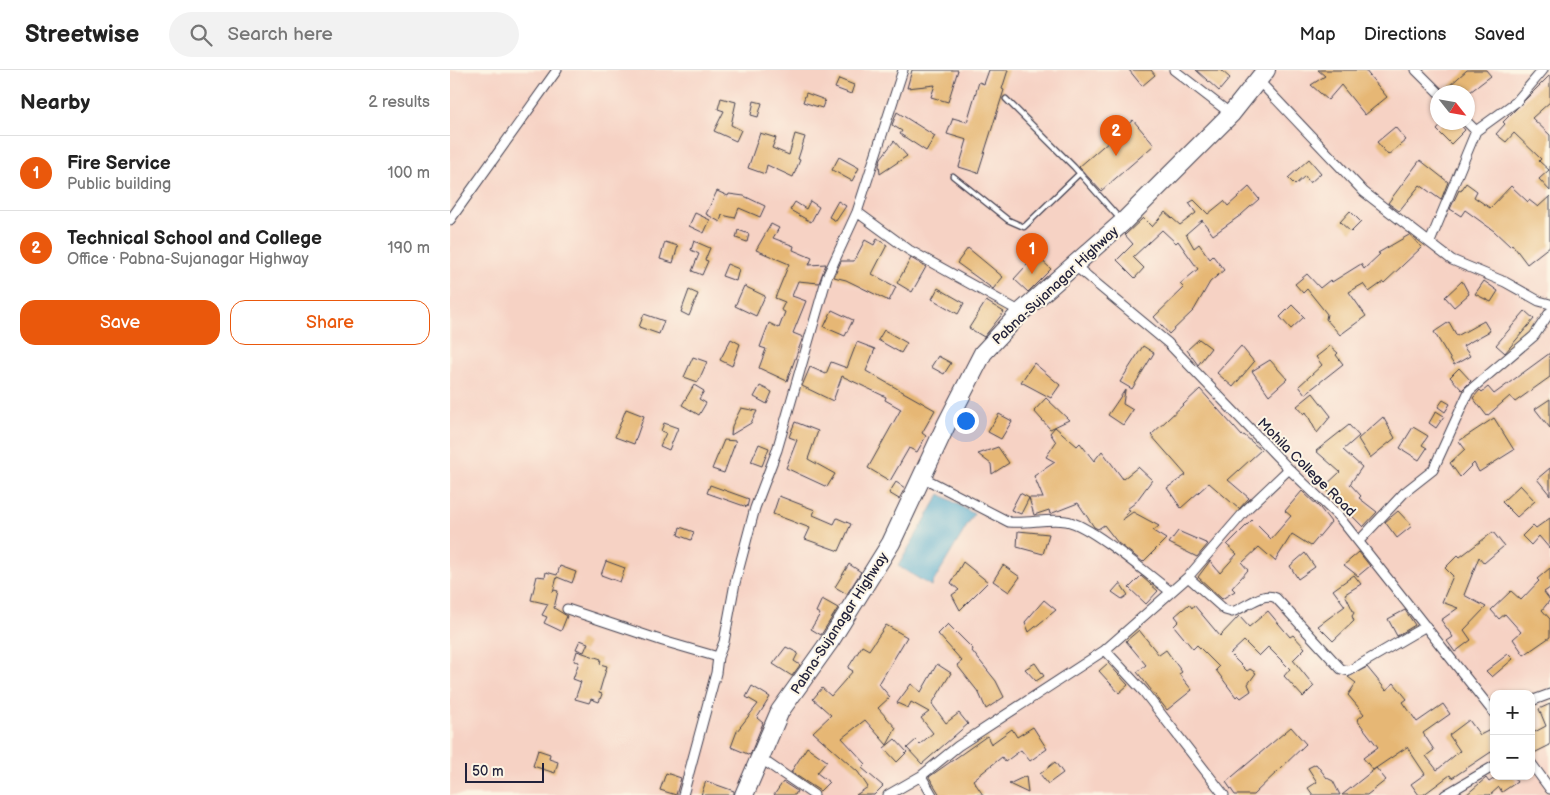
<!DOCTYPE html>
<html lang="en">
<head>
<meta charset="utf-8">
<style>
	body { margin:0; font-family:"Balsamiq Sans",sans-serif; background:#f2f2f2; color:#222 }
	.controls { position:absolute; right:15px; bottom:15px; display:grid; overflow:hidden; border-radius:10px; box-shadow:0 1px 4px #0004 }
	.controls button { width:45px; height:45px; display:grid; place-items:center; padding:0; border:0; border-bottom:1px solid #e0e0e0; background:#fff; color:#222; font:25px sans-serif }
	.compass { position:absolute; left:980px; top:15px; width:45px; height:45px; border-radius:50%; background:#fff; box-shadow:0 1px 4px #0004; rotate:121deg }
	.scale { position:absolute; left:15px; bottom:12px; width:79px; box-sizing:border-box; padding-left:5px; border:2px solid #22223b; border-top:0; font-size:14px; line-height:18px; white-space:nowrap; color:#22223b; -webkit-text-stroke:4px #fcf5e5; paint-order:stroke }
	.you { position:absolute; left:515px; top:350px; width:18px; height:18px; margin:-12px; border:4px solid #fff; border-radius:50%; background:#1a73e8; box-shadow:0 0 0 8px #1a73e833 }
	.badge { display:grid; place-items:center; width:32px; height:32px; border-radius:50%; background:#ea580c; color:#fff; font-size:16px; font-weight:700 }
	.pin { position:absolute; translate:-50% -41px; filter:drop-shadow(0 1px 2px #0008) }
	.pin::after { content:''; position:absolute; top:26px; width:18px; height:15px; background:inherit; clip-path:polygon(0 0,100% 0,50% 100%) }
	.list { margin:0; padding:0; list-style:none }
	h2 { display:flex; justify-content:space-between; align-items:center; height:65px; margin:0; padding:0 20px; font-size:21px }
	h2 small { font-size:16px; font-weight:400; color:#767676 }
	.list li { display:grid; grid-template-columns:32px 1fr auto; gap:15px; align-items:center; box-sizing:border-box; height:75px; padding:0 20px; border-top:1px solid #e0e0e0 }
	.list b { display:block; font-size:19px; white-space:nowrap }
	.list p { margin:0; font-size:16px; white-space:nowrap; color:#767676 }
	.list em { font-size:16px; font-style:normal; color:#767676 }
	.actions { display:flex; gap:10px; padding:15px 20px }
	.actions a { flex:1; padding:11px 0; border:1px solid #ea580c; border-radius:15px; text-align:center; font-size:18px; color:#ea580c }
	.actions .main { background:#ea580c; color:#fff }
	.icon { flex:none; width:28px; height:28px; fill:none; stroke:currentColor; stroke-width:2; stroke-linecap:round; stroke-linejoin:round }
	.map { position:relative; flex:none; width:1100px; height:725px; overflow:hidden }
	header { display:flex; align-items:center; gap:30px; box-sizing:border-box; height:70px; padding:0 25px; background:#fff; border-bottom:1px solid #e0e0e0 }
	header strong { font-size:24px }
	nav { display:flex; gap:28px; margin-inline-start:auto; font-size:18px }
	.search { width:350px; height:45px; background:#f2f2f2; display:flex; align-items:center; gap:12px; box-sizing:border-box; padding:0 18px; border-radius:28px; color:#767676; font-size:19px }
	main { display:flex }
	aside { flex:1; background:#fff }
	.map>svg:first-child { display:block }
</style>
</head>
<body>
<header>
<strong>Streetwise</strong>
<div class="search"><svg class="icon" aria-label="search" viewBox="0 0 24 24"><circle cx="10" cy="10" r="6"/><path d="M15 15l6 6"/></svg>Search here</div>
<nav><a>Map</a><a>Directions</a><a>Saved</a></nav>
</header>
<main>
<aside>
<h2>Nearby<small>2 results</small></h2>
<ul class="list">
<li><span class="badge">1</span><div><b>Fire Service</b><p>Public building</p></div><em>100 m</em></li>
<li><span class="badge">2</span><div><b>Technical School and College</b><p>Office · Pabna-Sujanagar Highway</p></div><em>190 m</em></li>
</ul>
<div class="actions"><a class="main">Save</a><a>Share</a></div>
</aside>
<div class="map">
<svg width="1100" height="725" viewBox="0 0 1100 725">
	<rect width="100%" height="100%" fill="#fcf5e5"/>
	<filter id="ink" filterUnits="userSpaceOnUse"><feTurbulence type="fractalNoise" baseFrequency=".02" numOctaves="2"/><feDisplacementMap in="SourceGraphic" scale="10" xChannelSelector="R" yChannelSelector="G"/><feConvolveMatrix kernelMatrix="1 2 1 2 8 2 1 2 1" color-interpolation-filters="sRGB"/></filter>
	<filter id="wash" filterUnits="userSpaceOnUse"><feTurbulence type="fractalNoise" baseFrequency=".0096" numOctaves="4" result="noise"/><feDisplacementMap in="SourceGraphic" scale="20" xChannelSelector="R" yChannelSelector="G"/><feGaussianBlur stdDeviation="1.12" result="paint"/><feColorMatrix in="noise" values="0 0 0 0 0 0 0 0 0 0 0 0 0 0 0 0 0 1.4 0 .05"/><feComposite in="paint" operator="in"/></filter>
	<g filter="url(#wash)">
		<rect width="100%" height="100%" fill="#f3dabc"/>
		<path fill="#f6d2c4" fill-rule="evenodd" d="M0,0H1100V725H0ZM988,22H1018V52H988ZM1044,624H1081V706H1044Z"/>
		<path fill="#50a9cd" stroke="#396684" d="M490,424L524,444L481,516L448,496Z"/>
		<g id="blocks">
			<path fill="#e6b775" d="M462,0H508L498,32L481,27L485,15L457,18Z
				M539,0H558L552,19L554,20L528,103L509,97L517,70L497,64L503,48L517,52L529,12L534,14Z
				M679,0H701L705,5L692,16Z
				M746,0H771L780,8L769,21Z
				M868,0H915L937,27L915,45L891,15L878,30L861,15L875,6Z
				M1017,0H1036L1041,6L1020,22H1004L999,16Z
				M1100,5V32L1082,48L1100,65V121L1089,109L1099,100L1089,91L1091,89L1064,63L1056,72L1046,64L1055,54L1053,52Z
				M389,9L404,15L401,24L385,18Z
				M356,23L375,30L372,38L353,32Z
				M271,28L286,32L281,55L291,60L286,71L264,61L274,41L268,39Z
				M304,31L312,33L308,47L301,45Z
				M447,42L485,66L476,81L450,64L452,61L442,55Z
				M683,50L704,75L651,121L629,97Z
				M994,52H1008L1015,60L1001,74L987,60Z
				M945,57L956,70L938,85L927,72Z
				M310,63L326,68L322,78L339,85L345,64L355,67L348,89L350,90L343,107L317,95L315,104L298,98Z
				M444,71L457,86L430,104L429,95L431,88Z
				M389,87L409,98L402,111L382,100Z
				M859,89L871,103L860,113L855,106L845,115L838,108Z
				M970,90L998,112L991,130L970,115L949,141L938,133Z
				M1016,113L1027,121L1024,127L1040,138L1061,116L1078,132L1079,130L1088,137L1100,126V176L1077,194L1062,174L1060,176L1044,161L1015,140L1011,146L1000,139L1009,120L1011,121Z
				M799,117L809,129L791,145L763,165L752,150L736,164L744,178L749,174L760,189L763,186L774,200L760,212L744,240L719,264L704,247L734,218L730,214L748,199L728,171L726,173L712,160L683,187L694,198L685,208L667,190L683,174L675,165L693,148L702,157L715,142L730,155L746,143L739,133L744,130L758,144L774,131L778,136Z
				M267,121L278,126L279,124L294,126L315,136L310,147L289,138L285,148L272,145L270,152L256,144Z
				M360,131L369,137L361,152L340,140L345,132L356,139Z
				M388,131L396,136L386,151L379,147Z
				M900,141L911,152L901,162L890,152Z
				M245,143L260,150L254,163L239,156Z
				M321,154L329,158L323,168L344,176L343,180L362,188L359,195L376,194L369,213L348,211L342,226L356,231L343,263L353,267L337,311L309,298L316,279L310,277L319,253L329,258L335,242L331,240L335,232L325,228L339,194L306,180Z
				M288,160L299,164L297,172L286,168Z
				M959,165L972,177L934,213L933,212L919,222L913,214L899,222L916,246L890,265L876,249L877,244L857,219L853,223L845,214L857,204L870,218L880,210L882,212L911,194L914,199L930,184L928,183Z
				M427,169L437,175L422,204L446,217L439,231L396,210L384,207L391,191H404L415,170L424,175Z
				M244,171L260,178L255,190L258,191L252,205L242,201L249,184L241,180Z
				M215,172L228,176L223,193L210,189Z
				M518,178L553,207L543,219L507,193Z
				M586,185L601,199L578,222L564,209Z
				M461,188L476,197L462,222L447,213Z
				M277,194L289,199L286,211L272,206Z
				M1012,211L1019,224L1004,237L995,227Z
				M1034,211L1048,221L1041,232L1025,224Z
				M294,216L315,226L306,246L285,236Z
				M488,218L514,233L508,244L482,229Z
				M239,220L248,224L239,246L231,242Z
				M536,231L554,242L534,267L519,258Z
				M842,235L854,247L841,259L830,247Z
				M382,240L403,250L395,266L374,257Z
				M1075,241L1084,249L1055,283L1046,275Z
				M194,244L214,251L209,264L189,257Z
				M1034,251L1040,261L1013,276L1020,286L1004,295L984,262L999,252L1007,266Z
				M434,260L457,273L451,283L428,270Z
				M281,269L290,274L282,296L270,290Z
				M749,269L761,278L748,295L737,280Z
				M407,272L425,279L416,301L485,340L472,363L476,366L467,382L459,378L440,411L418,398L451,339L435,330L436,327L392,306L383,331L352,316L360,297L376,304L381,292L397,298Z
				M693,276L704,283L682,319L670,312Z
				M791,276L804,292L783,317L767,303Z
				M880,276L888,283L886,285L893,294L855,324L849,316L872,295L866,287Z
				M1100,283V307L1065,332L1060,326L1037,346L1023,328L1030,320L1032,322L1038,317L1044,324Z
				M488,286L501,293L494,304L481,297Z
				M243,287L257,292L248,312L234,307Z
				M820,290L837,309L819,325L802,301Z
				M584,293L610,315L601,328L571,312Z
				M1009,298L1021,311L1012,320L1000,307Z
				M244,315L254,321L249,329L256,333L249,345L232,335Z
				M310,316L322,322L317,334L304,327Z
				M750,319L792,366L794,365L811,380L778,410L799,428L789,439L759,413L731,438L717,418L736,405L701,365Z
				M675,320L673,334L683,340L673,355L658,345Z
				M863,323L881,346L867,363L856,342L854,344L847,336Z
				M596,328L619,350L600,359L584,341Z
				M1100,329V358L1085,339Z
				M993,330L1000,334L995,342L988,337Z
				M291,338L307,341L301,353L281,365L282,356Z
				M176,339L194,346L184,374L165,367Z
				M986,341L994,346L986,358L979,353Z
				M549,344L562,351L551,369L538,362Z
				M933,347L945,368L920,388L908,369Z
				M1044,348L1064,380L1029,402L1024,393L1010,407L1000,393L1015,379L1009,371Z
				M345,352L368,361L358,389L385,404L377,417L336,398L347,370L339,367Z
				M214,353L228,358L219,380L210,376L216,363L211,361Z
				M899,355L909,366L893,380L912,397L900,414L911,426L909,428L927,442L913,457L874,417L890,402L866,381Z
				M605,357L627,376L630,373L644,391L652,381L673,409L688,397L702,410L685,433L677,439L680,440L672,450L683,442L709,456L703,461L716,469L693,492L668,473L654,455L648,459L644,457L628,433L600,444L599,440L584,445L579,428H593L584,406L605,392L596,387L606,372L600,363Z
				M963,357L978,366L972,375L977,378L969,390L950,378Z
				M274,370L286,371L274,403L262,399Z
				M309,374L319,378L312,396L301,392Z
				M548,377L559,393L542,404L541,394L528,384Z
				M1100,398V425L1087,409Z
				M446,412L455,418L449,429L439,423Z
				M260,415L299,429L297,437L257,423Z
				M1070,415L1085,431L1067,447L1052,432Z
				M852,421L870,438L881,452L861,476L842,464L825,491L809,477L792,493L798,500L782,518L785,521L772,529L748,507L760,491L770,503L787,484L777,475L802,450L821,469L841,446L835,441Z
				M570,423L579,428L571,444L561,440Z
				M329,426L365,440L363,445L384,454L387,448L401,454L389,481L355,469L360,458L323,444Z
				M948,441L962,456L947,468L935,452Z
				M1100,448V479L1089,466L1081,475L1072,466L1083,455L1086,458Z
				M230,457L244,462L241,470L228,465Z
				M568,461L599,464L593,484L567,477Z
				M728,461L758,474L747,487L719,473Z
				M1043,462L1054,476L1034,493L1029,487L1014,525L1036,537L1014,560L1021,570L1005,582L997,571L1003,567L991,550L1008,538L992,532L1003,506L995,498L1008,485L1010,487Z
				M909,482L920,496L908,506L894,495Z
				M855,483L865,497L848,509L840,496Z
				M156,491L175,498L170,512L151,505Z
				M513,492L538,512L510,540L502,525L509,520L501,513Z
				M399,494L411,502L397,524L385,517Z
				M553,495L570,507L559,522L543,511Z
				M110,496L126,502L122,513L107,507L103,522L104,520L108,521L104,538L117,546L111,561L94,553L97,547L92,545L98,534L81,530L87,506L95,507L96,502L107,505Z
				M1100,498V518L1094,522L1100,530L1092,540L1100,549V567L1074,585L1063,569L1071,562L1055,544L1049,549L1041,540L1061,521L1071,530L1089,511L1087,509Z
				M904,505L911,514L895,524L904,543L902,546L904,551L883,571L868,556L895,536L883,520Z
				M691,506L708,521L696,534L679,518Z
				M670,513L678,525L672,529L662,522Z
				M372,529L388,538L371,565L361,559L370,544L366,542Z
				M594,530L606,540L579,562L575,552Z
				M739,534L742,538L744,535L770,566L789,546L799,557L818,541L840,567L843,565L855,578L843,590L864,616L853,627L834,606L840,599L818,577L809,586L794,571L780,584L797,601L800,599L806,603L798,614L801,621L791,628L788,625L786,627L766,600L769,597L747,575L743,579L724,556L729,551L725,546Z
				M955,540L965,555L947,566L938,549Z
				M498,554L523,579L522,581L546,611L554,627L536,639L529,623L507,595L512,591L488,564Z
				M436,555L457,567L429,614L440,627L428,638L446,658L437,675L415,650L392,668L416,694L412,698L433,716L424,725H406L418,717L408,702L363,662L381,645L363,629L372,618L381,626L403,601L398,598L412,576L419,580Z
				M689,560L709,585L716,580L732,602L729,604L742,620L717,640L687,602L696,595L676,571Z
				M130,570L138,573L134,582L126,579Z
				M336,577L348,583L344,591L350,595L342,606L323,594Z
				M127,581L151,589L150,594L157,596L149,623L152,624L149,632L141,629L139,633L125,629L131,612L123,609L129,592L124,591Z
				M1058,584L1063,589L1042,607L1036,601Z
				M585,593L594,606L586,611L575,599Z
				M658,593L678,615L669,623L649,601Z
				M487,594L501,603L482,634L496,653L509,643L518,654L472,694L457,678L466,670L470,674L483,663L471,648L479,642L461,632L458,638L447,633L461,614L471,622Z
				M917,597L936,620L944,613L957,629L953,632L967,652L993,634L1000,644L973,663L984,680L976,686L987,700L1010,681L999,665L1019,650L1030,665L1040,660L1044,665V680L1002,708L1000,705L973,725H969L961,714L975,704L957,677L923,700L913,688L928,677L907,650L914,644L898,625L906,613L898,607Z
				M302,616L320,627L307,648L313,653L300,685L281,677L287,661L308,634L296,627Z
				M1100,634V675L1084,683L1081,679V664L1096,656L1089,639Z
				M583,657L597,679L580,691L571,680L555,692L552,687L523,710L533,725H490L479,707L537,666L541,674L562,659L567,667Z
				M841,657L856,674L803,725H785L776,712Z
				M445,669L457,682L447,692L434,678Z
				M357,677L377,691L367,703L379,712L370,721L341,702Z
				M88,680L100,684L99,689L108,692L105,703L83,696Z
				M605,692L613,703L598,714L590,704Z
				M866,694L877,708L883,711L890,725H863L858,718L867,712L858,698Z
				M926,698L936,710L917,725H892Z
				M216,703L231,708L226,725L210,720Z
				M576,706L578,723L559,714Z
				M1048,706H1063L1067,712L1052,722L1049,717L1040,725H1016L1036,708L1039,712Z
				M256,711L284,721V725H251Z
				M333,712L347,721L345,725H324Z"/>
		</g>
	</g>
	<g filter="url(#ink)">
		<use href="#blocks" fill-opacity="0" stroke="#413e4e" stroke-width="1"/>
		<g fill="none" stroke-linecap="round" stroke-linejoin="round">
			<g stroke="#413e4e" stroke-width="7">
				<path id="lane" d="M556,29L624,97L670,149
					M503,106L558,150L574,157L630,103"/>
			</g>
			<g stroke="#413e4e" stroke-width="11">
				<path id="street" d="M724,0L781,44
					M966,0L988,22
					M808,10L914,122L1002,190L1055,212L1089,231L1100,234
					M1017,52L1026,61
					M407,142L459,180L571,242
					M0,150L107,0
					M980,172L1026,61L1066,32L1093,0
					M624,195L718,273L839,399L889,447L1044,643
					M472,407L559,452C578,454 597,448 616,451C639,454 699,505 721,522
					M909,471L955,422L983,400L1019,321L1084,266L1100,242
					M738,507L775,540L782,542C797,537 812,521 826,528L891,599L899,601L976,556
					M117,539L213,571L268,587L274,572L285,513L305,438L327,380L377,207L407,142L453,0
					M655,580L694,622L774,725
					M1081,631L1100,624
					M310,688L364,725
					M1081,693L1100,719
					M471,706L482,725
					M233,725L266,603L268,587
					M438,725L471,706L508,676L655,580L738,507L796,440L839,399
					M995,725L1044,696"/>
			</g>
			<g stroke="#413e4e" stroke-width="20">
				<path id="highway" d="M294,725L330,641L380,571L441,473L497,353L533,283L571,242L673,152L781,44L816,0"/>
			</g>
			<use href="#lane" stroke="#fff" stroke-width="4.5"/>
			<use href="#street" stroke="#fff" stroke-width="9"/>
			<use href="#highway" stroke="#fff" stroke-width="18"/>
		</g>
	</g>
	<g text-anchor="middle" stroke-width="4" stroke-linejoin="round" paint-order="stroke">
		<g font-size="14" fill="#22223b" stroke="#fcf5e5">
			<text transform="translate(605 215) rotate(-43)" y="5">Pabna-Sujanagar Highway</text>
			<text transform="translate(857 397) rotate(45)" y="5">Mohila College Road</text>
			<text transform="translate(389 553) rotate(-57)" y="5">Pabna-Sujanagar Highway</text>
		</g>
	</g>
</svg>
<div class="controls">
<button>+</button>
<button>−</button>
</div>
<svg class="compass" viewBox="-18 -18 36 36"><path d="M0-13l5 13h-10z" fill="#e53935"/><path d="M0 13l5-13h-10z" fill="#767676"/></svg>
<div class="scale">50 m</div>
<div class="you"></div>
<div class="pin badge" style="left:582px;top:204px">1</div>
<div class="pin badge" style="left:666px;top:86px">2</div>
</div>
</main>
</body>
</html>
